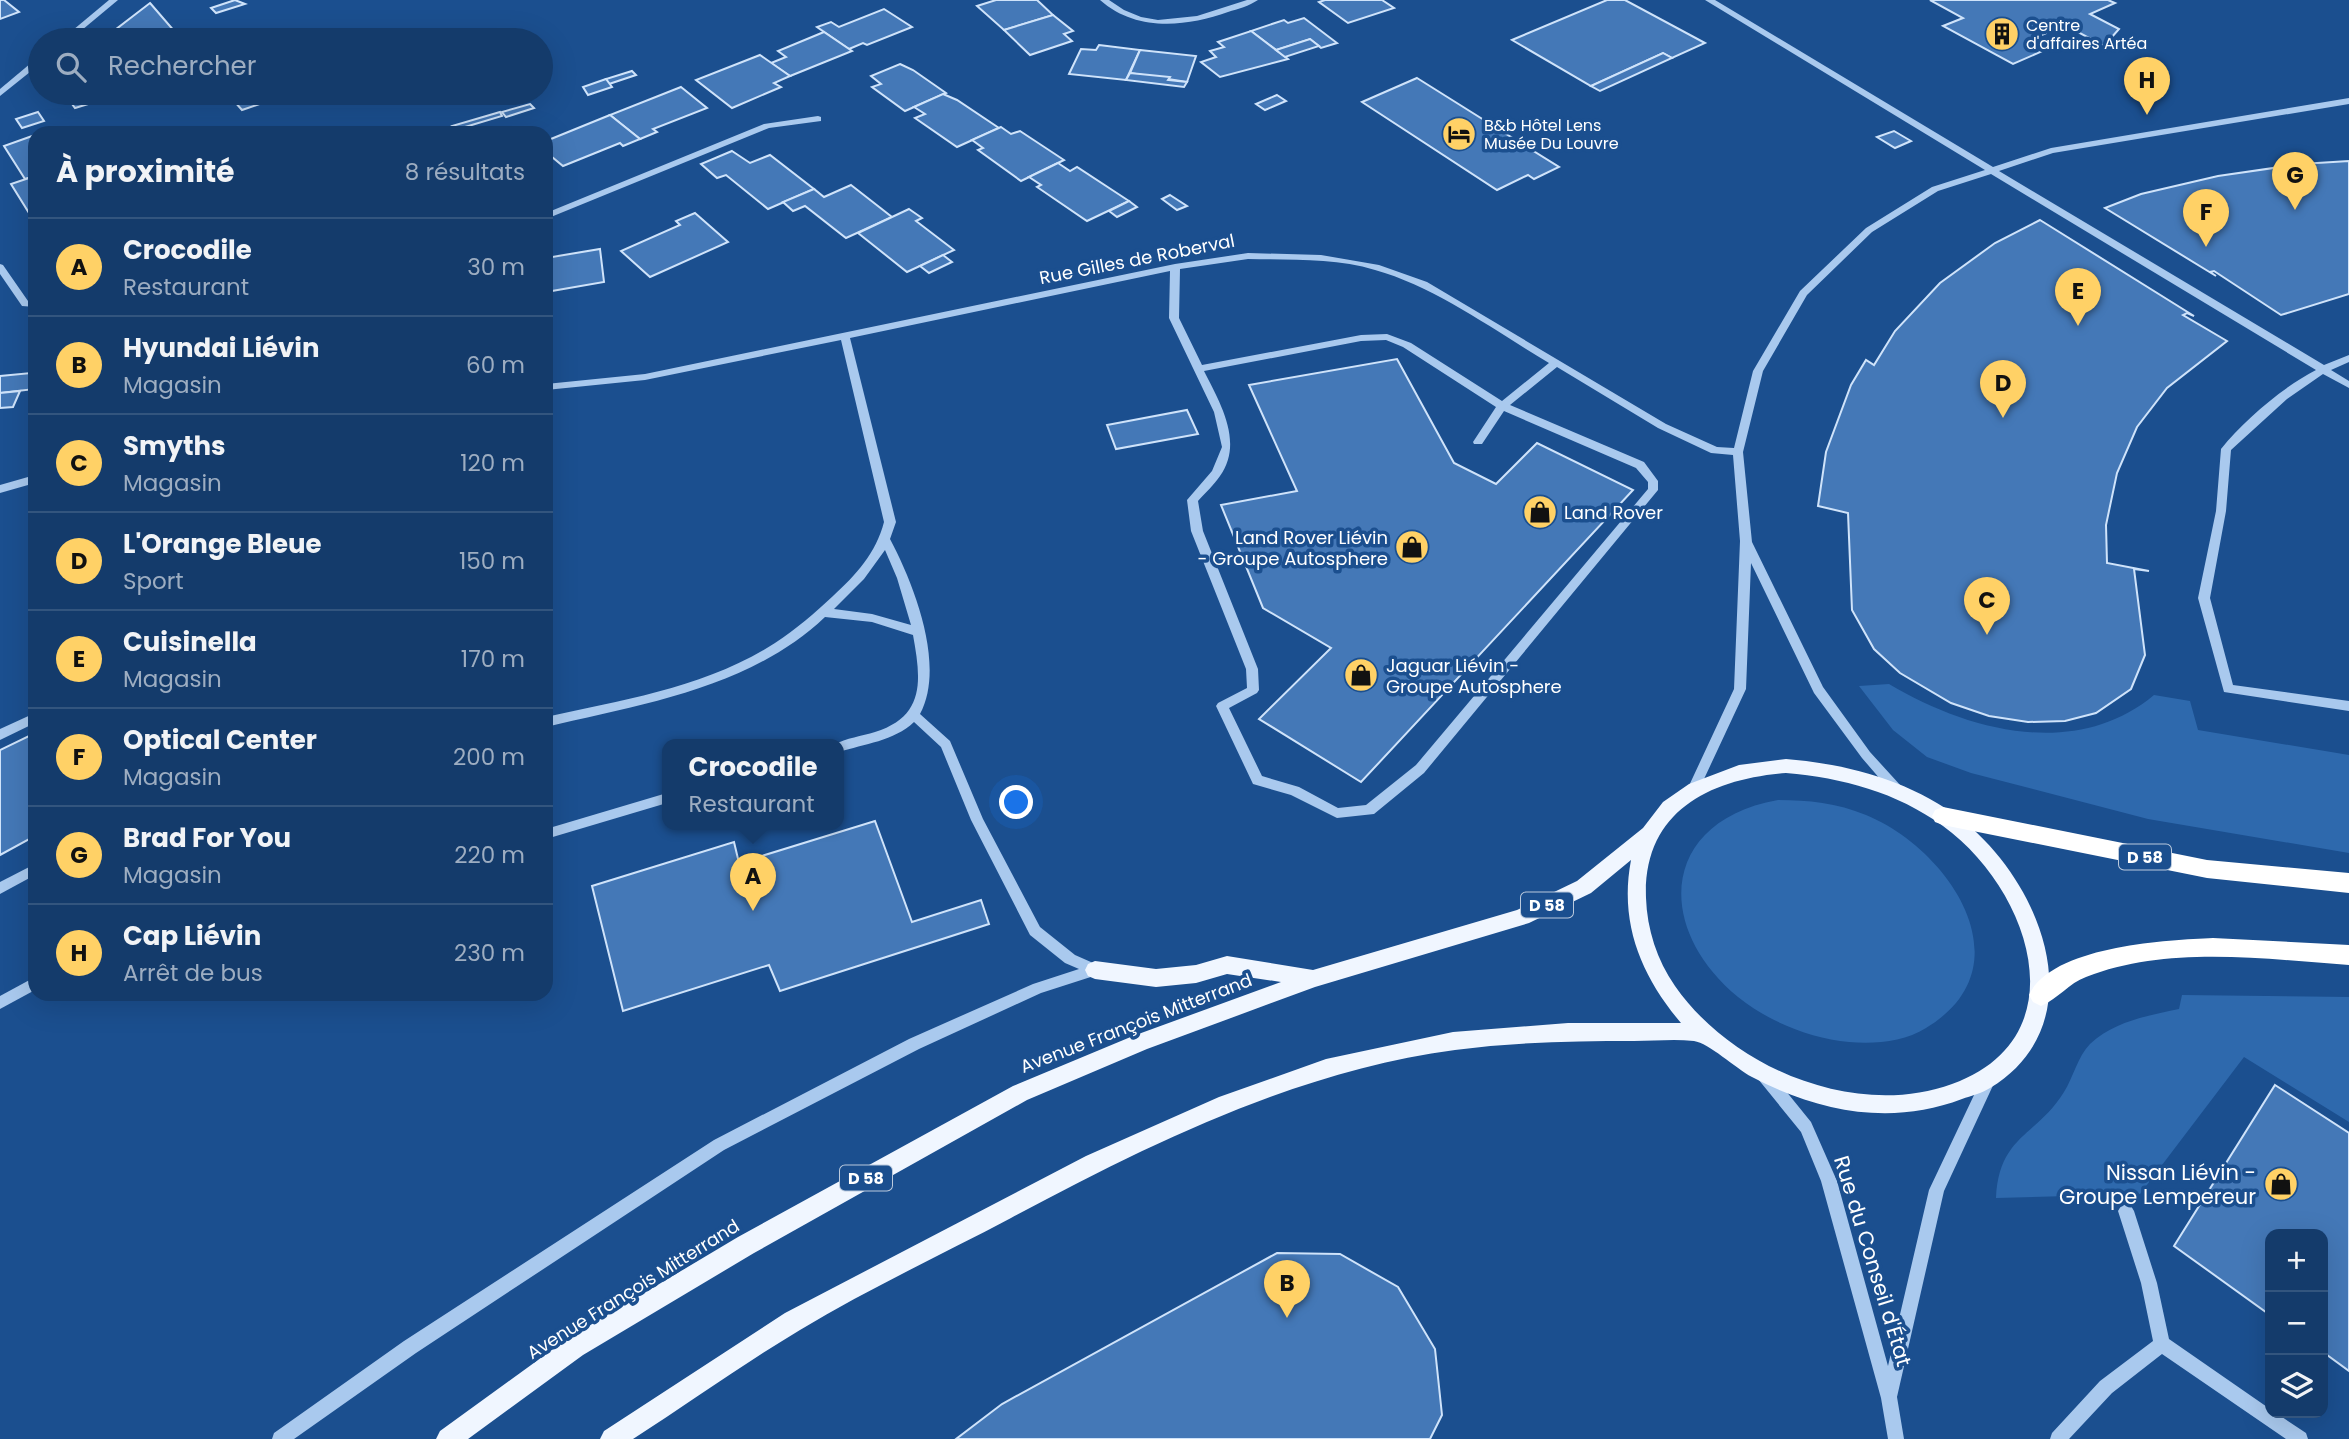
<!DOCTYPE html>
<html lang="fr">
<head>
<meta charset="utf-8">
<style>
	body { margin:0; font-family:Poppins,sans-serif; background:#214673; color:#f1f3f6 }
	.controls { position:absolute; right:21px; bottom:21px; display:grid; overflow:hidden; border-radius:14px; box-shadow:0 7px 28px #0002 }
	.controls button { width:63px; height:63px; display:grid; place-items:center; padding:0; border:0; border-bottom:2px solid #33557e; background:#143b6b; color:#f1f3f6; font:35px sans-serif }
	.you { position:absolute; left:1017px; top:803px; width:24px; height:24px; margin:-18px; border:5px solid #fff; border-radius:50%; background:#1a73e8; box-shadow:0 0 0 10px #1a73e833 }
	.badge { display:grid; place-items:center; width:46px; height:46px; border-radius:50%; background:#ffd166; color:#111; font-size:23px; font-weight:700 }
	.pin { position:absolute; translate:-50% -58px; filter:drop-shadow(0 2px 4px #0008) }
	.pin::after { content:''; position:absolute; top:37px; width:24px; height:21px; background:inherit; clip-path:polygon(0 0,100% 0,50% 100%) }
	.popup { position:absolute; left:662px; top:739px; width:182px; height:91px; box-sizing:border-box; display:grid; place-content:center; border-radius:14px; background:#143b6b; filter:drop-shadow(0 2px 5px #0005); font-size:23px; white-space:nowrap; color:#9dadc1 }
	.popup b { font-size:26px; color:#f1f3f6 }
	.popup::after { content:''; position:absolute; left:50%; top:100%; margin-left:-14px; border:14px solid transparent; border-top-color:#143b6b }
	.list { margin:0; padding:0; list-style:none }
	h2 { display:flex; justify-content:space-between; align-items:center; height:91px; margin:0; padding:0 28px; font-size:30px }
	h2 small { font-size:23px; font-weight:400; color:#9dadc1 }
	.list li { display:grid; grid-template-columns:46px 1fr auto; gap:21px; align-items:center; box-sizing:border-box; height:98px; padding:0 28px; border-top:2px solid #33557e }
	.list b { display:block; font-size:26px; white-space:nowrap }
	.list p { margin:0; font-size:23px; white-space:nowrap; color:#9dadc1 }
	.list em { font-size:23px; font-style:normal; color:#9dadc1 }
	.icon { flex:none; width:38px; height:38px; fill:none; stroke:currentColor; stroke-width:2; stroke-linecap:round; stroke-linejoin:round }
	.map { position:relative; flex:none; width:2349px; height:1439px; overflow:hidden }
	.search { position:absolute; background:#143b6b; box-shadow:0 7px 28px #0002; left:28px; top:28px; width:525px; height:77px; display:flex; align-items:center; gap:18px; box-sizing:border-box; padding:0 24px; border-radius:38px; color:#9dadc1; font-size:26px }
	.panel { position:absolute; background:#143b6b; box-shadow:0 7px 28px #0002; left:28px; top:126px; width:525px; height:875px; border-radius:21px }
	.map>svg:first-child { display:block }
	.green { fill:#2e69ad }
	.building { fill:#4478b7; stroke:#cfe3fa; stroke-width:2 }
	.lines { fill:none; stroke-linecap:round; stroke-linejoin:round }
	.minor { fill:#a9c9ee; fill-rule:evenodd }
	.major { fill:#f0f6ff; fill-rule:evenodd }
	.highway { fill:#fff; fill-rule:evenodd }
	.labels { text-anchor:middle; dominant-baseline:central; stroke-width:7; stroke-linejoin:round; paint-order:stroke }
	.far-poi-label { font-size:16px; fill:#fff; stroke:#1b4f8f; text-anchor:start }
	.shield { fill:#1b4f8f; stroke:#bbcadd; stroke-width:2 }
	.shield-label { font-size:16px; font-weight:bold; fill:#fff }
	.street-label { font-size:18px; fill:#fff; stroke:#1b4f8f }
	.poi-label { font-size:18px; fill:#fff; stroke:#1b4f8f; text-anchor:start }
	.near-poi-label { font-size:21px; fill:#fff; stroke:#1b4f8f; text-anchor:end }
	.near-street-label { font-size:21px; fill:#fff; stroke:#1b4f8f }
</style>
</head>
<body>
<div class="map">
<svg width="2349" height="1439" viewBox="0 0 2349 1439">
	<rect width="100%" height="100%" fill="#1b4f8f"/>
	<g class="green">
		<path d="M 1889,684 C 1968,731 2076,760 2154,695 L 2190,701 L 2198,730 L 2349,755 L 2349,853 L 2148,819 L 1971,773 L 1927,757 L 1893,730 L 1859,686 Z"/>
		<path d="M 1778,800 C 1808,800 1837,803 1866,815 C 1949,849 2029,966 1926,1028 C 1904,1042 1875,1044 1849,1042 C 1810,1038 1769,1022 1738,997 C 1654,928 1660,821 1778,800 Z"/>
		<path d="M 2182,995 L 2349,997 L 2349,1122 L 2244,1057 L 2140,1194 L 1996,1198 C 1999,1135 2037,1136 2064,1092 C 2073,1078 2078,1056 2090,1044 C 2115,1021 2147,1016 2179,1009 Z"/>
	</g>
	<g class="building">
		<polygon points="0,0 4,0 19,12 0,19"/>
		<polygon points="235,0 245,4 216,13 211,8"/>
		<polygon points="996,0 1037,0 1053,15 1004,30 977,6"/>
		<polygon points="1325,0 1382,0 1394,8 1348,23 1319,2"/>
		<polygon points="1607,0 1625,0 1705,43 1672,58 1663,53 1591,86 1512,40"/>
		<polygon points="1930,0 2108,0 2115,3 2090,14 2119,29 2104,46 2065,25 2030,40 2047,49 2013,64 1943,26 1963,18"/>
		<polygon points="150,3 182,40 124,40 115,30"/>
		<polygon points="884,9 912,27 867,45 863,43 849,49 817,27 831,22 839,27"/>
		<polygon points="1053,15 1073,31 1064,34 1072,41 1030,55 1004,30"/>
		<polygon points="1304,18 1337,43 1321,48 1310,39 1276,50 1251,31 1284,20 1288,23"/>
		<polygon points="1251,31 1288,59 1220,77 1201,62 1216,57 1210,51 1224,47 1218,42"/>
		<polygon points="824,32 852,51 790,76 771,63 786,57 778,51"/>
		<polygon points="1310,39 1319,46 1285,57 1276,50"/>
		<polygon points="1099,45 1140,50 1126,80 1069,74 1081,49 1096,50"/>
		<polygon points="1140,50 1196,56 1187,82 1130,73"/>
		<polygon points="1663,53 1672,58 1600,91 1591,86"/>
		<polygon points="760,55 790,76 774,83 781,87 732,108 696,80"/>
		<polygon points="900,64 913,70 946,93 905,111 872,87 881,84 871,76"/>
		<polygon points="632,71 636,75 609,84 606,79"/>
		<polygon points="1130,73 1170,77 1168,80 1187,82 1184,87 1126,80"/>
		<polygon points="1417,78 1559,167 1534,179 1528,175 1497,190 1362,102"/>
		<polygon points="606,79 612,87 588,95 583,87"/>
		<polygon points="681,87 707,108 653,129 657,132 640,139 610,115"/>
		<polygon points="64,93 89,93 95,102 75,108"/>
		<polygon points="227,93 292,93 242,110"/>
		<polygon points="943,94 957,100 999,128 957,147 915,118 925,114 914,107"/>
		<polygon points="1277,95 1286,101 1265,110 1256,104"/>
		<polygon points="530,104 534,108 506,117 502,112"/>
		<polygon points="38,112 44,121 22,128 16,119"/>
		<polygon points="500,112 502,116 455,130 452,126"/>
		<polygon points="610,115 640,139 623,146 620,143 563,166 546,152 546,141"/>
		<polygon points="1001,127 1011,134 1020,131 1064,160 1021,181 978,150 983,148 972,140"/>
		<polygon points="1894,131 1911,141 1895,148 1877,137"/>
		<polygon points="35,135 35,176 25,179 4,146"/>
		<polygon points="732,151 750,163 770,155 814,189 768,209 726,175 717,178 701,164"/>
		<polygon points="2349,161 2349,294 2281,315 2214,271 2210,272 2216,276 2105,208 2141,194 2218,176 2301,164"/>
		<polygon points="1058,163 1070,171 1077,167 1129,201 1087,221 1037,187 1041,185 1029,177"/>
		<polygon points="35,176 35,211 29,213 11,184"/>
		<polygon points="851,185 892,217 846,238 805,206 793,211 783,202 814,189 824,197"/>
		<polygon points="1170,195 1187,206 1177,210 1162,199"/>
		<polygon points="1129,201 1137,207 1117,217 1109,211"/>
		<polygon points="909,209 922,218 916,221 954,250 907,272 858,233"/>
		<polygon points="695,213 728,242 650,277 621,251 680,225 676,221"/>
		<polygon points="2040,220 2194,316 2187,313 2183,315 2227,341 2167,388 2137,427 2117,473 2106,525 2107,563 2149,571 2134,569 2145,655 2131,689 2096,713 2065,721 2028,722 1989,716 1951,703 1900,673 1874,649 1852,610 1848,513 1818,506 1826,452 1851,385 1866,360 1874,365 1895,331 1940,283 1995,243"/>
		<polygon points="600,249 604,282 546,292 546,258"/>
		<polygon points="943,255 952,262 929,273 920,266"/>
		<polygon points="1397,359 1454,463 1496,484 1537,443 1633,490 1361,782 1259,719 1331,648 1263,608 1221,505 1297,491 1249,385"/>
		<polygon points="31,373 35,389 0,393 0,376"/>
		<polygon points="20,391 13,407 0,408 0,393"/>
		<polygon points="1187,410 1198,434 1116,449 1107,425"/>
		<polygon points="33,734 35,836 0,855 0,750"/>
		<polygon points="875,821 912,922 981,900 989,924 780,991 769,965 623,1011 592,886 734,842 739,863"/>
		<polygon points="2275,1085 2349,1133 2349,1371 2323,1352 2323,1234 2270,1234 2270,1315 2174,1246"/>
		<polygon points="1277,1253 1340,1254 1398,1287 1435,1349 1442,1415 1430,1439 956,1439 1002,1404"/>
	</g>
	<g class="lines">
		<g class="minor">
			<polygon points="109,0 118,0 70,40 61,40"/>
			<path d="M 1100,0 L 1109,0 L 1124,10 L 1141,17 L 1158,20 L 1197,16 L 1247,0 L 1258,0 C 1249,6 1238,9 1228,12 C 1186,27 1136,32 1100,0 Z"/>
			<path d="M 1705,0 L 1715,0 L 1993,167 L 2051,148 L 2349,98 L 2349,104 L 2053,153 L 1999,171 L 2324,365 L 2349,355 L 2349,362 L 2331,370 L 2349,381 L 2349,388 L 2323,374 L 2287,399 L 2231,450 L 2226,511 L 2210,598 L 2233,685 L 2349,701 L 2349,711 L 2224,692 L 2198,598 L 2216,511 L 2221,449 C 2244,420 2283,387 2316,370 L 1991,174 L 1938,191 L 1872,232 L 1807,295 L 1763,371 L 1743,452 L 1752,542 L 1823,687 L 1870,752 L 1901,786 L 1903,790 L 1901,794 L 1893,794 L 1862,758 L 1814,693 L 1751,563 L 1746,689 L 1697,794 L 1689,794 L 1687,790 L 1734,689 L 1740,541 L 1733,455 L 1711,453 L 1658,428 L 1557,367 L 1510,405 L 1644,462 L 1658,481 L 1658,490 L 1424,773 L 1374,814 L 1337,818 L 1291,795 L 1253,784 L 1216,706 L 1218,703 L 1247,688 L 1246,669 L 1191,531 L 1187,500 L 1212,471 L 1222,447 L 1214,412 L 1169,318 L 1170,271 L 850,338 L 896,522 L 890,539 C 914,584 946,666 920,714 L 950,741 L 983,819 L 1040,927 L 1075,955 L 1100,966 L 1102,970 L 1100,974 L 1041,993 L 919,1049 L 724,1150 L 416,1353 L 294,1439 L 272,1439 L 274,1433 L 404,1341 L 714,1140 L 909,1039 L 1033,984 L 1079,969 L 1065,963 L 1030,935 L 971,820 L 941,747 L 914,722 C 894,741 864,744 839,752 L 839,745 L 834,745 C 846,738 862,736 875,732 C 926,716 921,679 913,635 L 872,622 L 825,617 C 750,688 643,704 546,727 L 546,717 C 623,700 707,687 775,643 C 796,629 815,613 833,596 C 856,575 876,553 884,522 L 841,340 L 645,380 L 546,390 L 546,384 L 645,374 L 1175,264 L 1248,253 L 1321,255 L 1379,265 L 1427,282 L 1666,424 L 1717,447 L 1734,448 L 1753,371 L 1800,291 L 1866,228 L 1932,187 L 1985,170 ZM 1248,259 C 1290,260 1335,258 1375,270 C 1436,287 1495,331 1549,363 L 1502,401 L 1411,343 L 1387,334 L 1361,335 L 1202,365 L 1179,318 L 1180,269 ZM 1386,340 L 1403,347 L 1496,407 L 1473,442 L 1474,444 L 1482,444 L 1504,411 L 1636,468 L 1648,482 L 1648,489 L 1416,765 L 1366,805 L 1338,808 L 1299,787 L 1262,776 L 1229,708 L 1257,693 L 1259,690 L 1258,669 L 1203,531 L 1198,501 C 1205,493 1214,485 1220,476 C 1244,442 1220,403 1204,371 L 1361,341 ZM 885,550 L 897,578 L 911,625 L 872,614 L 834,609 L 864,579 Z"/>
			<polygon points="37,58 40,58 40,64 0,96 0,89"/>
			<polygon points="818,116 821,117 821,121 769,128 546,219 546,213 764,124"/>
			<polygon points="0,264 3,265 28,301 35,301 35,307 22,306 0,274"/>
			<polygon points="35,475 35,483 0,493 0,485"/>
			<polygon points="35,713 35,723 0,740 0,729"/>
			<polygon points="667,793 667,803 546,839 546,829"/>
			<polygon points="35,864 35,875 0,894 0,882"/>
			<polygon points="35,977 35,990 0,1009 0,996"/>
			<polygon points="1763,1067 1768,1069 1811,1122 1837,1181 1888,1366 1929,1190 1984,1074 1989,1072 1994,1074 1996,1079 1944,1191 1897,1397 1904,1439 1888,1439 1881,1398 1821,1181 1801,1132 1758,1079 1756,1074 1758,1069"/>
			<polygon points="2126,1204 2131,1206 2134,1211 2157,1283 2169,1339 2270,1409 2270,1413 2276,1413 2306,1433 2308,1439 2286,1439 2162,1354 2112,1393 2069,1439 2050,1439 2052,1433 2100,1381 2153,1341 2141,1283 2118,1211 2121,1206"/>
		</g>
		<path class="major" d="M 1786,759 C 1846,764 1904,779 1954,814 C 2039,874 2100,1021 1990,1088 C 1982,1093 1971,1096 1962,1099 C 1891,1126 1819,1112 1752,1077 C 1735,1068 1709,1043 1694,1041 C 1674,1039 1654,1041 1634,1041 C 1575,1041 1514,1042 1455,1050 C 1297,1071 1150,1144 1011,1218 C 941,1255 868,1289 800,1330 C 743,1364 689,1403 633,1439 L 600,1439 L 604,1431 L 785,1313 L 1086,1156 L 1219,1097 L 1326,1059 L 1453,1032 L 1568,1023 L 1681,1023 C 1641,976 1619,923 1631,860 L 1591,893 L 1529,923 L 1315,987 L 1147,1049 L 1027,1100 L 754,1253 L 583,1355 L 468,1439 L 436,1439 L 440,1431 L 567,1339 L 738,1237 L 1013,1086 L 1133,1036 L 1281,982 L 1227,974 L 1196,983 L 1156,987 L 1095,979 L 1088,976 L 1085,970 L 1088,964 L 1095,961 L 1156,969 L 1196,965 L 1227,956 L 1313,970 L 1517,910 L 1577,881 L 1643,828 L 1663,802 L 1689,784 L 1739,765 ZM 1786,773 C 1843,778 1896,792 1943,826 C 2029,888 2082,1037 1952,1084 C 1856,1119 1733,1069 1675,986 C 1657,960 1647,929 1646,898 C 1643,811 1710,779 1786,773 Z"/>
		<g class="highway">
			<polygon points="1943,807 2207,860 2349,873 2349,893 2207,878 1943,825 1935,822 1932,816 1935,810"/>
			<path d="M 2213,938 L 2349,945 L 2349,965 C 2265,959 2167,945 2086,977 C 2069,983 2058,999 2041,1006 L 2033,1002 L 2029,995 C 2052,946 2166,940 2213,938 Z"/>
		</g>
	</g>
	<defs>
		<g id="building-disc" transform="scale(1.75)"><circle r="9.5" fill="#ffd166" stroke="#1b4f8f"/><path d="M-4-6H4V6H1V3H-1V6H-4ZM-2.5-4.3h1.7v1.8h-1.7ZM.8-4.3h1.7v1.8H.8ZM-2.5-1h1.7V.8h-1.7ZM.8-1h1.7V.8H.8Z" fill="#111"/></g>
		<g id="hotel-disc" transform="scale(1.75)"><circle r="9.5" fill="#ffd166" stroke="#1b4f8f"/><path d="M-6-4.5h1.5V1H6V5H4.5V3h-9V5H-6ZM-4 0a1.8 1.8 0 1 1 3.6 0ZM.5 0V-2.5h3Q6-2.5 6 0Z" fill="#111"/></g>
		<g id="shop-disc" transform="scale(1.75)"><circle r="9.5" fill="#ffd166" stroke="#1b4f8f"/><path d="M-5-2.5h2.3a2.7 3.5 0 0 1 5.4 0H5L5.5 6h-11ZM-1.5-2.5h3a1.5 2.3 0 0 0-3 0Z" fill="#111"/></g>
	</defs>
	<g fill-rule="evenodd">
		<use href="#building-disc" x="2002" y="34"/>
		<use href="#hotel-disc" x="1459" y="134"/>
		<use href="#shop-disc" x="1540" y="512"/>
		<use href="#shop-disc" x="1412" y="547"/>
		<use href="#shop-disc" x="1361" y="675"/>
		<use href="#shop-disc" x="2281" y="1184"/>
	</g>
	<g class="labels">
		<g class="far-poi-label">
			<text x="2026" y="25">Centre<tspan x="2026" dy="18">d'affaires Artéa</tspan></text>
			<text x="1484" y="125">B&amp;b Hôtel Lens<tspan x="1484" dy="18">Musée Du Louvre</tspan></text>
		</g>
		<g class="shield">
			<rect x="2119" y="844.5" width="52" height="25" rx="5"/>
			<rect x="1521" y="892.5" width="52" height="25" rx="5"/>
			<rect x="840" y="1165.5" width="52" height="25" rx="5"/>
		</g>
		<g class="shield-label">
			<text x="2145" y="857">D 58</text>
			<text x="1547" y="905">D 58</text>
			<text x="866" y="1178">D 58</text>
		</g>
		<g class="street-label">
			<text transform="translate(1137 259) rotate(-11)">Rue Gilles de Roberval</text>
			<text transform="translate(1136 1023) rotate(-21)">Avenue François Mitterrand</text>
			<text transform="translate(633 1289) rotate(-32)">Avenue François Mitterrand</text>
		</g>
		<g class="poi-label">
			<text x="1564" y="512">Land Rover</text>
			<text x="1388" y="537" text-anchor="end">Land Rover Liévin<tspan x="1388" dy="21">- Groupe Autosphere</tspan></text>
			<text x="1386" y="665">Jaguar Liévin -<tspan x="1386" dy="21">Groupe Autosphere</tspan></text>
		</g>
		<g class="near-poi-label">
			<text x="2256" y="1172">Nissan Liévin -<tspan x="2256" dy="24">Groupe Lempereur</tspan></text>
		</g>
		<g class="near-street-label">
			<text transform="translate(1873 1261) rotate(73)">Rue du Conseil d'État</text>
		</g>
	</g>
</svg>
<div class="controls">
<button>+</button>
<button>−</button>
<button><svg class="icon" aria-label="layers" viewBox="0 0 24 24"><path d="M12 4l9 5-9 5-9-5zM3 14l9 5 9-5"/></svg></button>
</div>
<div class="you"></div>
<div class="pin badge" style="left:753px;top:911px">A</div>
<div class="popup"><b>Crocodile</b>Restaurant</div>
<div class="pin badge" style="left:1287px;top:1318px">B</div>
<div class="pin badge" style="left:1987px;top:635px">C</div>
<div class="pin badge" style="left:2003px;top:418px">D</div>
<div class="pin badge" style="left:2078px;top:326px">E</div>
<div class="pin badge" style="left:2206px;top:247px">F</div>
<div class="pin badge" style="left:2295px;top:210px">G</div>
<div class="pin badge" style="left:2147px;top:115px">H</div>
<div class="search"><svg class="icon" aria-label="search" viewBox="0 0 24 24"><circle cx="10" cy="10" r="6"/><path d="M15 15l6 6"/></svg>Rechercher</div>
<section class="panel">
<h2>À proximité<small>8 résultats</small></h2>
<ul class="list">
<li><span class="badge">A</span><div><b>Crocodile</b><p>Restaurant</p></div><em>30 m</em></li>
<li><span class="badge">B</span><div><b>Hyundai Liévin</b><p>Magasin</p></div><em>60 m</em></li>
<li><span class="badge">C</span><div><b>Smyths</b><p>Magasin</p></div><em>120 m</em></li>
<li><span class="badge">D</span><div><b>L'Orange Bleue</b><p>Sport</p></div><em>150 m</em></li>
<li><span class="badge">E</span><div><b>Cuisinella</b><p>Magasin</p></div><em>170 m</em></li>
<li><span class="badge">F</span><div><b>Optical Center</b><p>Magasin</p></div><em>200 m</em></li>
<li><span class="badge">G</span><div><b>Brad For You</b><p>Magasin</p></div><em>220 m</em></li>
<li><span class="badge">H</span><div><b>Cap Liévin</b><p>Arrêt de bus</p></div><em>230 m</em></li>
</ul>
</section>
</div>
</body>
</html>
